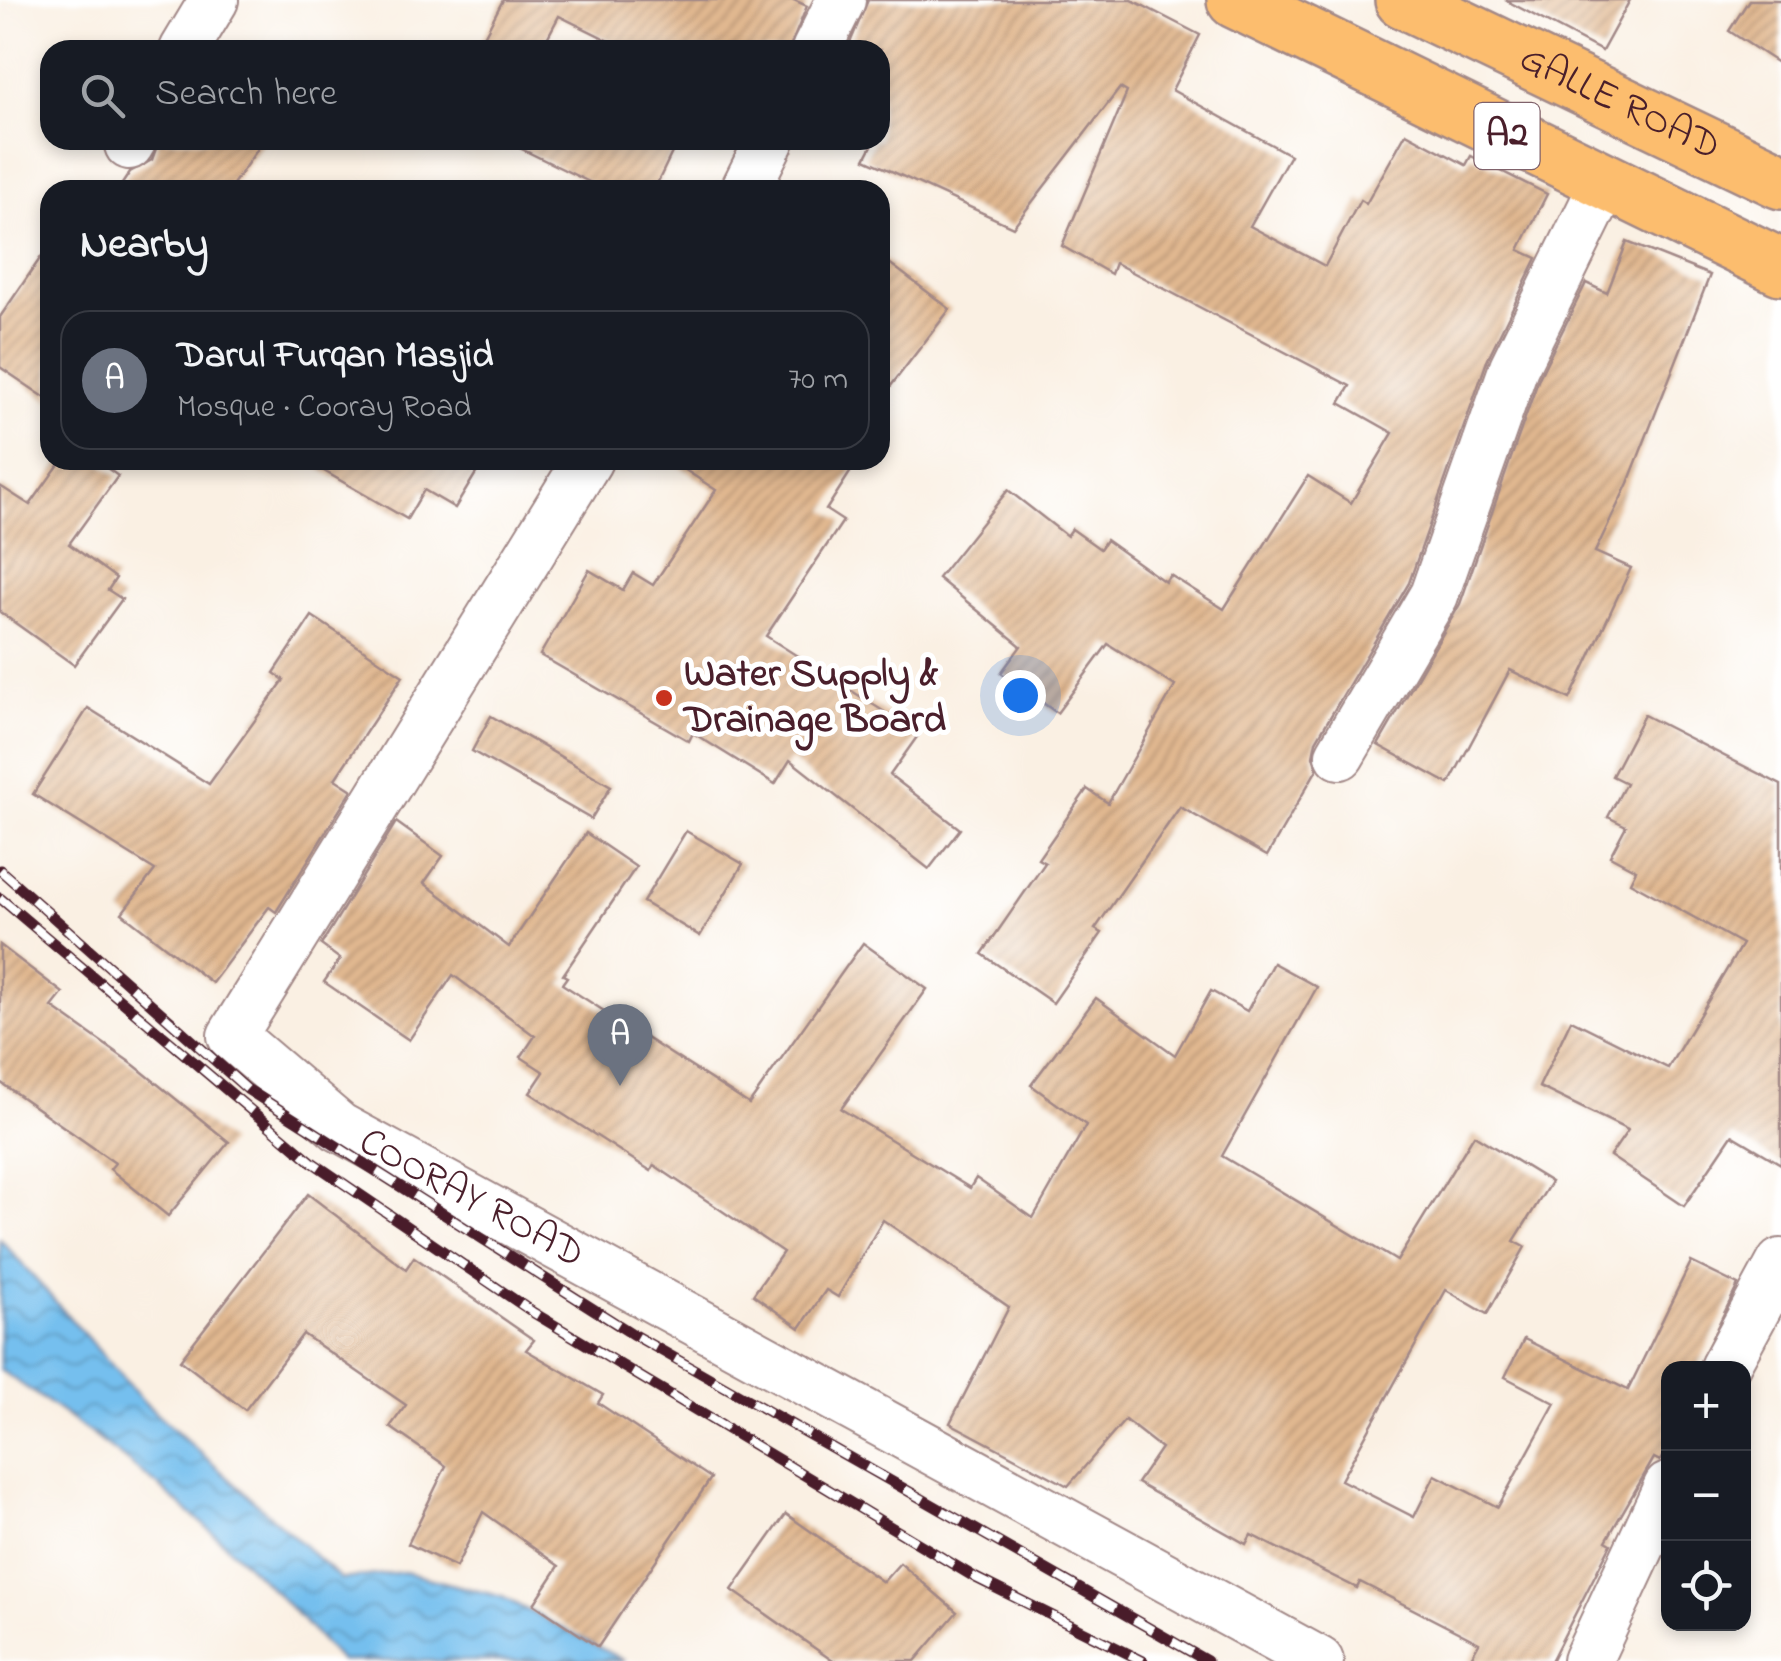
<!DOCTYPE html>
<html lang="en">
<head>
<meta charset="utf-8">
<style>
	body { margin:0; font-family:"Indie Flower",sans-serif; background:#20242c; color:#f1f3f6 }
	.controls { position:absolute; right:30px; bottom:30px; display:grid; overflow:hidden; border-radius:20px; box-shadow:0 5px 15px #0003 }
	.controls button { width:90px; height:90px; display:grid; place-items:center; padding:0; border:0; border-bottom:2px solid #363941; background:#171b24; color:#f1f3f6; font:50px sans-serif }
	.you { position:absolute; left:1020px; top:695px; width:35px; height:35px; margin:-25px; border:8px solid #fff; border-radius:50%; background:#1a73e8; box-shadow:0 0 0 15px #1a73e833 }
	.badge { display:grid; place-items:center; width:65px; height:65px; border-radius:50%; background:#0f766e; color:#fff; font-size:32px; font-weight:700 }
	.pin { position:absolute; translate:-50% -82px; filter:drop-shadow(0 2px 5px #0008) }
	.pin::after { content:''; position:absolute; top:52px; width:35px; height:30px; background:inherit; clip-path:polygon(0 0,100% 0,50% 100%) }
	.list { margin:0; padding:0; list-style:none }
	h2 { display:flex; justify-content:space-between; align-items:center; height:130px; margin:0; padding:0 40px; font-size:42px }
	h2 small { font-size:32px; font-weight:400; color:#9ea1a6 }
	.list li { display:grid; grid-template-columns:65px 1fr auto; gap:30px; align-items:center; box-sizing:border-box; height:140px; margin:0 20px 20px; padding:0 20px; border:2px solid #363941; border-radius:30px }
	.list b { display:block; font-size:38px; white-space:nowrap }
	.list p { margin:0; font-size:32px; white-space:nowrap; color:#9ea1a6 }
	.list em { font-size:32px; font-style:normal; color:#9ea1a6 }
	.icon { flex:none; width:55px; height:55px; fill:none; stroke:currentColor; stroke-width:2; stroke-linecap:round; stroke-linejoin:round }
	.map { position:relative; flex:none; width:1781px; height:1661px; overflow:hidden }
	.search { position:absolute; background:#171b24; box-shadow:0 5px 15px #0003; left:40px; top:40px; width:850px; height:110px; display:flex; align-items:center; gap:25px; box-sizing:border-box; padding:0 35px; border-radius:30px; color:#9ea1a6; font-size:38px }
	.panel { position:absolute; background:#171b24; box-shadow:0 5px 15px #0003; left:40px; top:180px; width:850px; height:290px; border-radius:30px }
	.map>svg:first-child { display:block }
	.water { fill:url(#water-waves); stroke:#606f8c; stroke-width:2.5 }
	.building { fill:url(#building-hatch) }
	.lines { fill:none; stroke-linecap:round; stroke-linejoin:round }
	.minor-casing { stroke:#a28887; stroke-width:52 }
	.trunk-casing { stroke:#a28887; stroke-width:60 }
	.minor { stroke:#fff; stroke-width:48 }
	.trunk { stroke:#fcbd6e; stroke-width:55 }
	.rail-casing { stroke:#4a1f2b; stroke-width:11 }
	.rail { stroke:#fff; stroke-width:8; stroke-dasharray:22; stroke-linecap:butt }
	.poi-dot { fill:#c8321e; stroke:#fff; stroke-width:4 }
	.labels { text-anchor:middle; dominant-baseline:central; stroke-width:10; stroke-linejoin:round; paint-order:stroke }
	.shield { fill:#fff; stroke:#80626b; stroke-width:2.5 }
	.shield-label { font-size:38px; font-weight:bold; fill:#4a1f2b }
	.street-label { font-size:40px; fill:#4a1f2b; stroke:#fff }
	.poi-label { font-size:40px; font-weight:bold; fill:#4a1f2b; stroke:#fff; text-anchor:start }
</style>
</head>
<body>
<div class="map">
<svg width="1781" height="1661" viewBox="0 0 1781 1661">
	<defs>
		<pattern id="water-waves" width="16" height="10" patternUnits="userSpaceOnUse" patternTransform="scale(2.5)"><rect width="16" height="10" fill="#75bfee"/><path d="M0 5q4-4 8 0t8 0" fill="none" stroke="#629bc1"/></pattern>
		<pattern id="building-hatch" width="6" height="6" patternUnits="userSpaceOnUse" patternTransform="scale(2.5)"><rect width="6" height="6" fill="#e1b890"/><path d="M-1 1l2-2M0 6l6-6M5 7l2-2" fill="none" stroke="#b89576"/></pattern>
	</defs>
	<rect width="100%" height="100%" fill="#fff"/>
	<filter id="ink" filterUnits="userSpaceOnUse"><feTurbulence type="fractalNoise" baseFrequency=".01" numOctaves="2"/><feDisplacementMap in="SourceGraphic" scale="20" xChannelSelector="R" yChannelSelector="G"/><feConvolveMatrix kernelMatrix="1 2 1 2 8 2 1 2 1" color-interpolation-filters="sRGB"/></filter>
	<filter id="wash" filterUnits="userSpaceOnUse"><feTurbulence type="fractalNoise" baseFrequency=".0048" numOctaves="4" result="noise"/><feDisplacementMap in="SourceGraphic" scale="40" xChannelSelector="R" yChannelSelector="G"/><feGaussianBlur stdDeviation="2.25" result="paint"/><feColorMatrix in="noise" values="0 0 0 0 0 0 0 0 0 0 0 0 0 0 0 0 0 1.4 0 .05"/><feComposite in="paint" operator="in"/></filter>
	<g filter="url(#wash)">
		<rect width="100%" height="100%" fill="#faf0e3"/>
		<path class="water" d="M 0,1239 L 145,1403 L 341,1579 L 404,1572 L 502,1597 L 625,1661 L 340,1661 C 241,1549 125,1452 0,1370 Z"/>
		<g id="blocks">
			<g class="building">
				<polygon points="503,0 794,0 807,6 789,50 628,50 559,16 541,50 477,50"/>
				<polygon points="868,0 1132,0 1200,35 1172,90 1290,155 1250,226 1325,266 1360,200 1366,204 1406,133 1466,165 1471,156 1547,194 1519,250 1537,258 1488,358 1409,583 1316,741 1313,756 1317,769 1267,856 1180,807 1095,929 1102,933 1053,1003 982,954 1045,863 1038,859 1087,789 1108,803 1175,686 1108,644 1057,713 1001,673 1021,646 938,578 1008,490 1067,536 1072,529 1100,549 1106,540 1165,582 1170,575 1224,609 1308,476 1351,503 1393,433 1340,403 1350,386 1115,263 1111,274 1062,246 1127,92 1120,88 1013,227 865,159 875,140 880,140 880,50 847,50"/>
				<polygon points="1505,0 1630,0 1602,51"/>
				<polygon points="1749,0 1781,0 1781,65 1729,31"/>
				<polygon points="159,140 264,140 229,190 118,190 130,172 152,160"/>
				<polygon points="503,140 678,140 654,190 606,190"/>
				<polygon points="1627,242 1710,275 1628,483 1595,552 1631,568 1570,699 1510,670 1449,784 1378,745 1460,604 1539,378 1586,283 1607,293"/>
				<polygon points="50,244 50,401 0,367 0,317"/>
				<polygon points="880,256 950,309 880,400"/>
				<polygon points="62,460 96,460 118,476 69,544 116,578 108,590 122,599 74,665 0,612 0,486 30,505"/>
				<polygon points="305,460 484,460 455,508 424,490 407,519"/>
				<polygon points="670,460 858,460 826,510 843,521 766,636 919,734 890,775 960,829 929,869 790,760 775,784 693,733 689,741 540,655 589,570 623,590 633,573 653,585 716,490"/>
				<polygon points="312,616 403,676 335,779 352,790 276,912 269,907 212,983 122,913 155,870 33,794 88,708 209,784 284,680 274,673"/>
				<polygon points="1644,715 1781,785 1781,1164 1732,1135 1684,1206 1610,1156 1628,1130 1539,1087 1571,1020 1668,1068 1742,944 1630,882 1636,870 1610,856 1626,826 1608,817 1626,783 1612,776"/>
				<polygon points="491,716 611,786 591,819 472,751"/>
				<polygon points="396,822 443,856 424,883 509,947 586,833 636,867 563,975 567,977 562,984 749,1104 863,943 927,989 841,1109 970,1188 976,1178 1033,1218 1086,1125 1031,1085 1096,998 1175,1055 1211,991 1247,1011 1273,963 1317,987 1222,1156 1397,1261 1474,1135 1551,1182 1514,1241 1525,1247 1487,1314 1446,1290 1341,1480 1414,1517 1435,1475 1498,1507 1555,1403 1505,1377 1524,1339 1628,1390 1691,1262 1738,1285 1697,1368 1668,1368 1668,1445 1660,1461 1654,1458 1606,1541 1611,1544 1551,1661 1469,1661 1479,1643 1360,1582 1357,1588 1251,1535 1246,1544 1137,1483 1161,1448 1125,1420 1068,1486 950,1423 1009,1307 883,1220 838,1297 826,1290 800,1328 753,1295 783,1252 654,1165 651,1171 530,1093 544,1072 521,1057 535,1036 453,975 409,1040 324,982 340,959 321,945"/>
				<polygon points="686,831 743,864 700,936 643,902"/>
				<polygon points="0,945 63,993 52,1007 134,1065 229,1142 168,1216 110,1169 115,1163 0,1082"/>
				<polygon points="308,1194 406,1269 414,1257 534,1340 526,1350 603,1395 598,1403 711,1478 598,1647 534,1604 559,1566 483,1512 456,1567 408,1544 446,1466 390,1427 406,1405 303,1334 245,1410 180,1360"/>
				<polygon points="786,1514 883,1582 900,1563 957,1612 915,1661 833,1661 732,1590"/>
			</g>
		</g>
	</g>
	<g filter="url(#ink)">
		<use href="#blocks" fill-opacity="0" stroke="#a28887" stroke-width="2.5"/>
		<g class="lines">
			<g class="minor-casing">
				<g id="minor">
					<polyline points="184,50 214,0"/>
					<polyline points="816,50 841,0"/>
					<polyline points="129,145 132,140"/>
					<polyline points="745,190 770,140"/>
					<path id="s1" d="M 588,460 L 232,1036 L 339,1127 L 1319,1661"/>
					<polyline points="1340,755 1434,595 1514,367 1604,184"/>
					<polyline points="1724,1368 1781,1263"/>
					<polyline points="1587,1661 1668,1487"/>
				</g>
			</g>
			<g class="trunk-casing">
				<g id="trunk">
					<polyline points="1235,0 1781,267"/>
					<path id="s2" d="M 1403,0 L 1781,181"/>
				</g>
			</g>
			<use href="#minor" class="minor"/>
			<use href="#trunk" class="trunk"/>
			<g class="rail-casing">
				<g id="rail">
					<polyline points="0,870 247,1089 634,1335 1207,1661"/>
					<polyline points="0,898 312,1162 534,1313 976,1578 1143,1661"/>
				</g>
			</g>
			<use href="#rail" class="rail"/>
		</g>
	</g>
	<circle class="poi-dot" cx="664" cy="698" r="10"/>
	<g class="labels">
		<rect class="shield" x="1474.5" y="103" width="65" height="66" rx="8"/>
		<g class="shield-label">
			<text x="1507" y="136">A2</text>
		</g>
		<g class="street-label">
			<text stroke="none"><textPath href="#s2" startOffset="240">GALLE ROAD</textPath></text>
			<text stroke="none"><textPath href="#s1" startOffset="968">COORAY ROAD</textPath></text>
		</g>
		<g class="poi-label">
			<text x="684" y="675">Water Supply &amp;<tspan x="684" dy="46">Drainage Board</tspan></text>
		</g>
	</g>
</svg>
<div class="controls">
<button>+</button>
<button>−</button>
<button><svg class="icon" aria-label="locate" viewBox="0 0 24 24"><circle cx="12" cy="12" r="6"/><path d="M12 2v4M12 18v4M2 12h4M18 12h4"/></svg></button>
</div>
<div class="you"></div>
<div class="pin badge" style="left:620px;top:1086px;background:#6b7280">A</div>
<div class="search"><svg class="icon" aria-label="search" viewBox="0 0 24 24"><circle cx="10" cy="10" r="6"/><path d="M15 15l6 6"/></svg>Search here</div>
<section class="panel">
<h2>Nearby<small></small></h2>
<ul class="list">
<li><span class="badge" style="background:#6b7280">A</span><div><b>Darul Furqan Masjid</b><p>Mosque · Cooray Road</p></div><em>70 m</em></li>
</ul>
</section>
</div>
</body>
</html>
